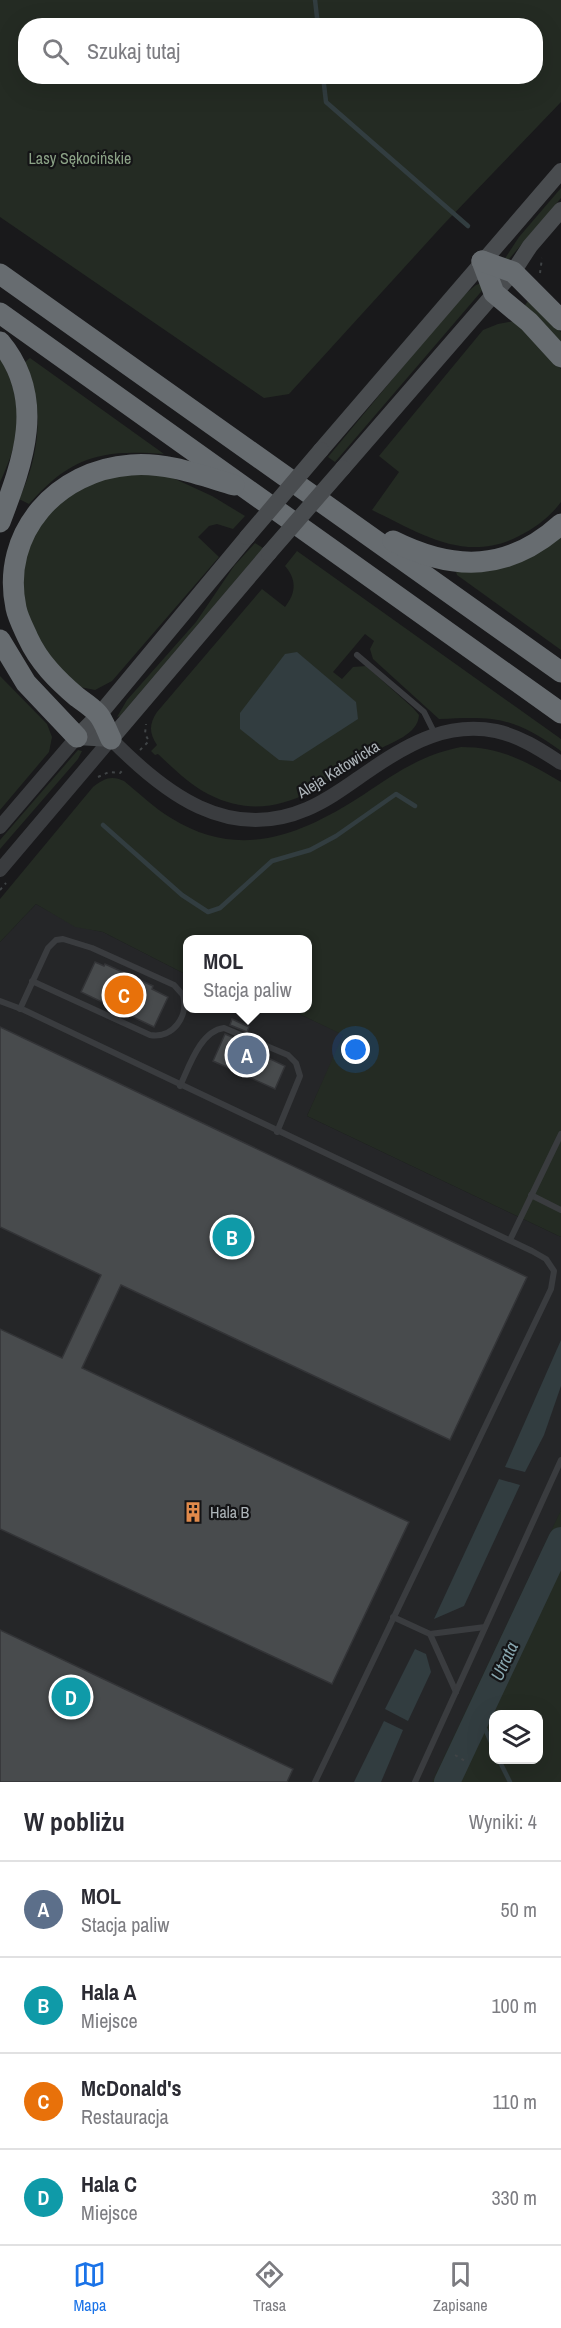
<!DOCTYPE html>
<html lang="pl">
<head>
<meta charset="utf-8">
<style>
	body { margin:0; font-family:"Archivo Narrow",sans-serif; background:#f2f2f3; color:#2b2b33 }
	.controls { position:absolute; right:18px; bottom:18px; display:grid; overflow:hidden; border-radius:12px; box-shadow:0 6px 24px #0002 }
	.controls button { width:54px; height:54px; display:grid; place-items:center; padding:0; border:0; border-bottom:2px solid #e1e1e2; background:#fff; color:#2b2b33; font:30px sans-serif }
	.you { position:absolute; left:356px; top:1050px; width:21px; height:21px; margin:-15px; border:4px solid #fff; border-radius:50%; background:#1a73e8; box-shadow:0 0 0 9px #1a73e833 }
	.badge { display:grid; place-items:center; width:39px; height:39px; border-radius:50%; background:#1a73e8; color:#fff; font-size:20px; font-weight:700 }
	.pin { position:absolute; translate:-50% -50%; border:3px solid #fff; box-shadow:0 2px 6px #0006 }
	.popup { position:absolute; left:183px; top:935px; width:129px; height:78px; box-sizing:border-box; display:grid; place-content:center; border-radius:12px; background:#fff; filter:drop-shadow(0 2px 4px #0005); font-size:20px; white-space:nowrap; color:#7c7c81 }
	.popup b { font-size:22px; color:#2b2b33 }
	.popup::after { content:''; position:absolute; left:50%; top:100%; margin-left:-12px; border:12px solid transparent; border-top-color:#fff }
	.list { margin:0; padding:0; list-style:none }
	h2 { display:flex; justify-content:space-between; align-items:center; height:78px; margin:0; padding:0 24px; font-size:26px }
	h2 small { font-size:20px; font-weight:400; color:#7c7c81 }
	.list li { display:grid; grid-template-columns:39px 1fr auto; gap:18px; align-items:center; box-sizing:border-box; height:96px; padding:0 24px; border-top:2px solid #e1e1e2 }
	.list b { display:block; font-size:22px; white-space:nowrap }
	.list p { margin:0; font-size:20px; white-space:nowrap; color:#7c7c81 }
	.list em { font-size:20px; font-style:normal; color:#7c7c81 }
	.icon { flex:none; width:33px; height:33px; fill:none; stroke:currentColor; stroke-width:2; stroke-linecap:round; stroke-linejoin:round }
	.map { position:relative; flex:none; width:561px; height:1782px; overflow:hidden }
	.search { position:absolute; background:#fff; box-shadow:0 6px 24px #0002; left:18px; right:18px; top:18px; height:66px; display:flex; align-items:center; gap:15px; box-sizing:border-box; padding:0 21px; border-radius:24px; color:#7c7c81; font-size:22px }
	.sheet { height:462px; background:#fff }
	nav { display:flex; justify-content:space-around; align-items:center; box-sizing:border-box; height:84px; border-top:2px solid #e1e1e2; background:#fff; font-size:16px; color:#7c7c81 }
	nav a { display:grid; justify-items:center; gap:3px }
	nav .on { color:#1a73e8 }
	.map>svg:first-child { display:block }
	.built { fill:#252628 }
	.green { fill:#242b23; fill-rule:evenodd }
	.water { fill:#323d40 }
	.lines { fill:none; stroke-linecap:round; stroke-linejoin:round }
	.stream { stroke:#323d40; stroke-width:4.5 }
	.river { stroke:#323d40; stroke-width:26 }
	.building { fill:#484b4d; stroke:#333437; stroke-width:1.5 }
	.path { stroke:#404446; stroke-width:2; stroke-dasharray:3 4.5; stroke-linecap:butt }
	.service { stroke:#3a3c3f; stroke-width:6 }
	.tertiary { stroke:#3a3c3f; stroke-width:14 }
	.secondary { stroke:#494c4f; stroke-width:16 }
	.motorway { stroke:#676c70; stroke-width:21 }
	.secondary-bridge { stroke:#494c4f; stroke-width:16 }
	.labels { text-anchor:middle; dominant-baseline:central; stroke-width:4.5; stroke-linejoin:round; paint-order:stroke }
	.park-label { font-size:16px; fill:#8ba286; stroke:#141416 }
	.street-label { font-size:16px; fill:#adb4b9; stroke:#141416 }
	.poi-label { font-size:16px; fill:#adb4b9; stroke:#141416; text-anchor:start }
	.water-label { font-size:18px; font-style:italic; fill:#88a7b0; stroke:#141416 }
</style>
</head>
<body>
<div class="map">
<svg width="561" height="1782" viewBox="0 0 561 1782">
	<rect width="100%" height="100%" fill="#19191b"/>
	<polygon class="built" points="36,904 75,926 103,932 187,975 187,1008 289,1009 344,1035 307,1116 561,1237 561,1511 433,1782 0,1782 0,942"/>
	<g class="green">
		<path d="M 0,0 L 561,0 L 561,102 L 443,225 L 289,394 L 264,398 L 0,217 ZM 26,26 L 536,26 L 536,76 L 26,76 Z"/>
		<polygon points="561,188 561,198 504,265 502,263 519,237"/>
		<polygon points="485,282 486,286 335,462 328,457 459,299 476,285"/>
		<polygon points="528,301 561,332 561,343 523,308"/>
		<path d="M 514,321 L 561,369 L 561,502 C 550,517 535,528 519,536 C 465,564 420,533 372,510 L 399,472 L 379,456 L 483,330 L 498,324 Z"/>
		<path d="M 0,358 C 26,403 21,437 0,482 Z"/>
		<path d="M 30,358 L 164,454 C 102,449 71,456 29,504 L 19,499 C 40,456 45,406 25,362 Z"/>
		<polygon points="160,472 212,496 245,516 233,529 217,524 209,526 198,537 219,557 112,681 95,690 80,687 40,650 21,596 26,550 55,500 98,477"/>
		<polygon points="561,531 561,650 457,575 456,572"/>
		<polygon points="255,543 263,548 120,716 117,717 127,700 196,622 234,566"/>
		<path d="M 297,551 L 561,739 L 561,751 C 514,717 496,716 439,719 L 373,659 L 370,649 L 374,641 L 365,634 L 333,672 L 342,679 L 353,667 L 366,666 L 413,708 L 419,715 C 418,735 391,742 376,751 C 323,785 274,828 208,794 C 190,785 173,768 158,754 L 155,755 L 151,751 L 157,745 C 149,733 149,724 157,712 L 262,589 L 285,607 C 296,593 297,580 285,566 Z"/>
		<polygon points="0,676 47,724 52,737 49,752 0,810"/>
		<path d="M 461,747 C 502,747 527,762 561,782 L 561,1237 L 307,1116 L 343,1035 L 289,1009 L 307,1008 L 307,940 L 187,940 L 187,975 L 103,932 L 75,927 L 36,904 L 0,942 L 0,899 L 93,787 C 104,778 112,775 124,781 C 139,793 154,808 171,818 C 240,861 301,835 363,795 C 396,773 421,755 461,747 Z"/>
		<polygon points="78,750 82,751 78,759 0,849 0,840"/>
		<path d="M 561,1510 L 561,1566 L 520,1652 L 561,1568 L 561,1782 L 432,1782 ZM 494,1714 L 538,1714 L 538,1760 L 494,1760 Z"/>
	</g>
	<g class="water">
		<polygon points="297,652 356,702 358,719 293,761 279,760 240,729 240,713 285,654"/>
		<polygon points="561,1340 561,1386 544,1435 525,1472 505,1467"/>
		<polygon points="499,1479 520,1485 464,1606 434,1619"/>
		<polygon points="415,1649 426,1654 431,1672 408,1721 385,1709"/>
		<polygon points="384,1721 403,1730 381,1782 354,1782"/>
	</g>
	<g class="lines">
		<g class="stream">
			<polyline points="315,0 318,26"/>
			<polyline points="323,76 326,102 468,226"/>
			<polyline points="103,825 182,895 208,912 220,908 272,861 310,850 336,836 396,794 415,806"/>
			<polyline points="479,1715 494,1749"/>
			<polyline points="499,1760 510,1782"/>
		</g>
		<polyline class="river" points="447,1782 561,1540"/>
	</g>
	<g class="building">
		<polygon points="95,962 104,966 105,964 153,986 152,989 168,997 154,1027 81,992"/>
		<polygon points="232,1019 249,1027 247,1032 230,1025"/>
		<polygon points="0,1027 527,1277 450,1440 121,1285 82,1368 409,1522 332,1684 0,1529 0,1329 62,1358 101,1275 0,1227"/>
		<polygon points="225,1034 242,1041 241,1045 285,1066 275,1089 213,1061"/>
		<polygon points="0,1630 293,1769 287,1782 0,1782"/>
	</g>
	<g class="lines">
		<g class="path">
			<polyline points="540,273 542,258"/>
			<polyline points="140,750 149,741 145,734 146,724"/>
			<polyline points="98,777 109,772 120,773 123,770"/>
			<polyline points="0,890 6,883"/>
			<polyline points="455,1755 465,1761"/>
		</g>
		<g class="service">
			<polyline points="357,655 424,712 435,734"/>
			<polyline points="0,1001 24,1010 532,1251 546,1259 554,1271 551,1289 315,1782"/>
			<path d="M 20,1009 L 48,948 L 56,940 L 63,939 L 92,948 L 174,985 L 183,995 C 189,1016 173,1039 150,1035 L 32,981"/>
			<path d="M 180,1086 C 189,1067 200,1031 224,1028 L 288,1055 L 296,1063 L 300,1076 L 277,1132"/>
			<polyline points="531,1195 561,1210"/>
			<polyline points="510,1240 561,1134"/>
			<polyline points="393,1617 430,1634 485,1627"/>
			<polyline points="430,1634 456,1692"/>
			<polyline points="415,1782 561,1460"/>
		</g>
		<g class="tertiary">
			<polyline points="0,827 77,737"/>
			<path d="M 0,870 L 111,739 C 164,793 228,843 307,809 C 331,799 352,782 373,768 C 411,742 449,722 496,731 C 520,736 541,750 561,763"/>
		</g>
		<g class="secondary">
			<polyline points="321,450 561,171"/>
			<polyline points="343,468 513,272 530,246 561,210"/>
			<polyline points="77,737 111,739 269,553"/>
			<polyline points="77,737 99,715 247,537"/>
		</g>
		<g class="motorway">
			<polyline points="482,261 494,293 529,322 561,357"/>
			<polyline points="482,261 513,272 561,320"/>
			<polyline points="0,274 561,672"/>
			<polyline points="0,313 561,713"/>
			<path d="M 0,342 C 47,398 23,462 0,522"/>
			<path d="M 393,541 C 455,572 509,571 561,524"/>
			<polyline points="0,640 26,683 77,737"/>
			<path d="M 111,739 C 107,731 104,721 98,714 C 93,708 84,702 77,697 C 57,680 39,662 28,638 C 24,629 18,618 16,608 C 0,532 58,470 131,465 C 166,462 200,475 234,485"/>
		</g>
		<g class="secondary-bridge">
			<polyline points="247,537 321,450"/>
			<polyline points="269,553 343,468"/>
		</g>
	</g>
	<defs>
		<g id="building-bare" transform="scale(1.62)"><path d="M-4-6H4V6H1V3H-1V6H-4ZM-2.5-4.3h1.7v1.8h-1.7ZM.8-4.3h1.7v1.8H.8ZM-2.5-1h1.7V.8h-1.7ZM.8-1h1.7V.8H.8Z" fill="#e18a4b" stroke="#141416" stroke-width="2.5" paint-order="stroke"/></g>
	</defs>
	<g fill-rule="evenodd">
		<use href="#building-bare" x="193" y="1512"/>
	</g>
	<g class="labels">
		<g class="park-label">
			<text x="80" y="158">Lasy Sękocińskie</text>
		</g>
		<g class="street-label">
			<text transform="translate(338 769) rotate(-32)">Aleja Katowicka</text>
		</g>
		<g class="poi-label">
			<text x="210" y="1512">Hala B</text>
		</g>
		<g class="water-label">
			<text transform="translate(504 1661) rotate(-65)">Utrata</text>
		</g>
	</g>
</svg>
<div class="controls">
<button><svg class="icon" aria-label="layers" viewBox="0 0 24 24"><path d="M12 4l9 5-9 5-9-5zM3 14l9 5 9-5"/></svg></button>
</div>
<div class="you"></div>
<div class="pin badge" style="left:247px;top:1055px;background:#5c6f8a">A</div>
<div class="popup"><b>MOL</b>Stacja paliw</div>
<div class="pin badge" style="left:232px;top:1237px;background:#0f9aa8">B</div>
<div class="pin badge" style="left:124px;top:995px;background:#e8710a">C</div>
<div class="pin badge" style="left:71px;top:1697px;background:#0f9aa8">D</div>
<div class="search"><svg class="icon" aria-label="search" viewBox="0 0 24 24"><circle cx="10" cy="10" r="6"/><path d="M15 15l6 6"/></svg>Szukaj tutaj</div>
</div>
<section class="sheet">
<h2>W pobliżu<small>Wyniki: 4</small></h2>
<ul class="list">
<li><span class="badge" style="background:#5c6f8a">A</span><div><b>MOL</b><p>Stacja paliw</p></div><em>50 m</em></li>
<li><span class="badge" style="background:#0f9aa8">B</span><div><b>Hala A</b><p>Miejsce</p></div><em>100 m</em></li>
<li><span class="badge" style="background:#e8710a">C</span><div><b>McDonald's</b><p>Restauracja</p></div><em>110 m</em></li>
<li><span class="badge" style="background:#0f9aa8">D</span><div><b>Hala C</b><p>Miejsce</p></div><em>330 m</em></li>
</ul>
</section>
<nav>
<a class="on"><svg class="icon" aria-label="map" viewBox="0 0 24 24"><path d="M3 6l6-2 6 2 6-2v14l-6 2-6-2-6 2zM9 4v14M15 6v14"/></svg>Mapa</a>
<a><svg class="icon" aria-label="directions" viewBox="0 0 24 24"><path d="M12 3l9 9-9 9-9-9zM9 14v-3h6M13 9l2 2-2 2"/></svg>Trasa</a>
<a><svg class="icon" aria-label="saved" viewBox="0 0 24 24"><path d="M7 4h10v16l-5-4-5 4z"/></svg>Zapisane</a>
</nav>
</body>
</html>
